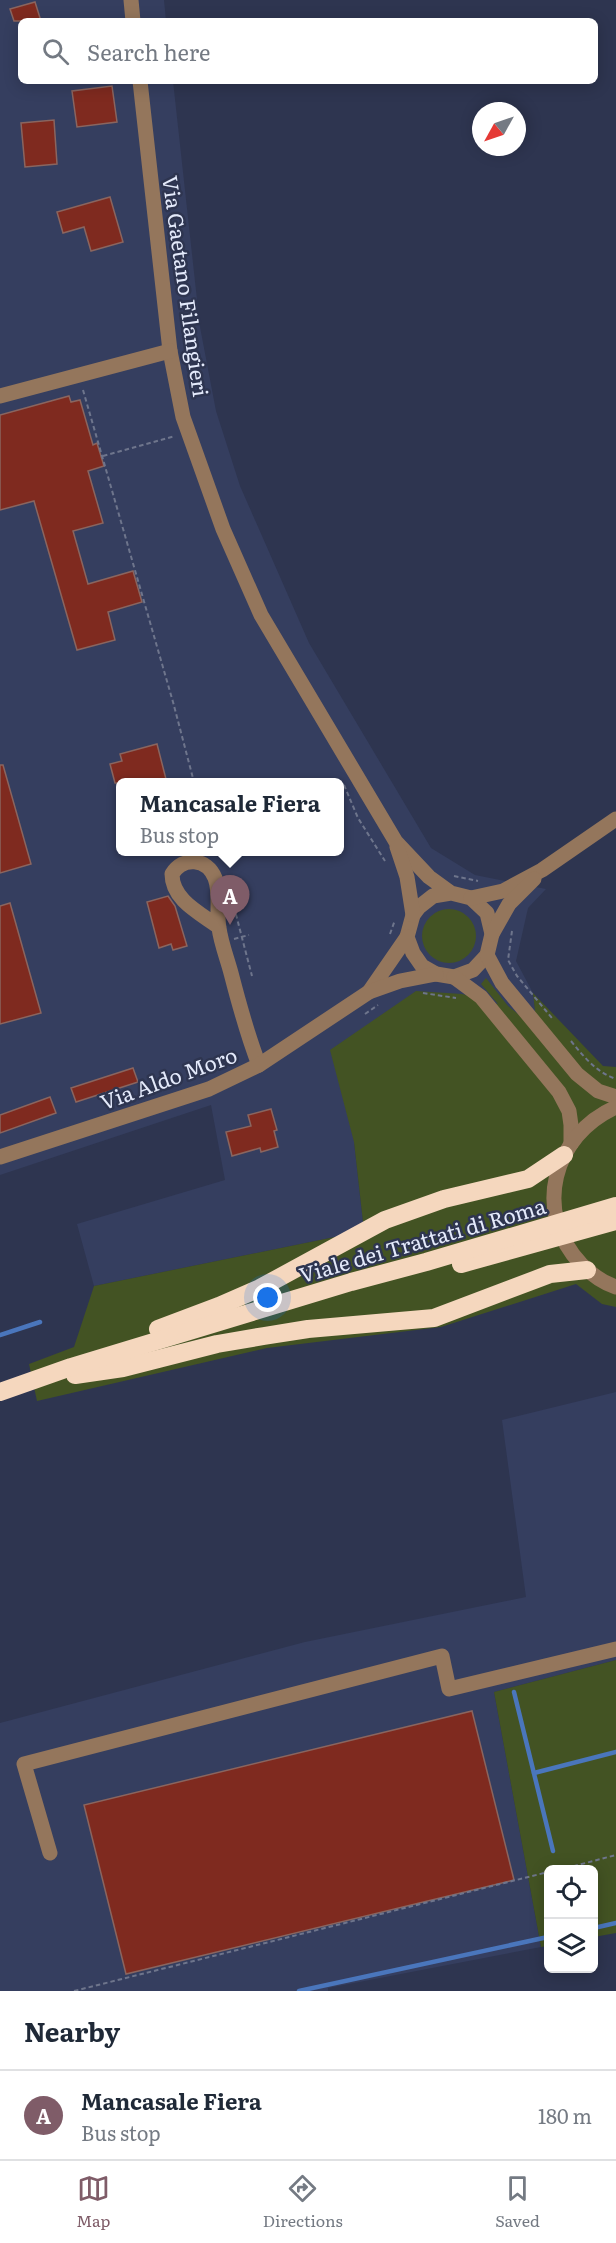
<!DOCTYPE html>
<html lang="en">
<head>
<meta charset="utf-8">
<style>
	body { margin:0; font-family:Literata,serif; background:#f6f6f7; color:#1f2937 }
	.controls { position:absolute; right:18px; bottom:18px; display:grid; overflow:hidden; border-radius:9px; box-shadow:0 3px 15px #0003 }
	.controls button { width:54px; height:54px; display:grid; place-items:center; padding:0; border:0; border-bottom:2px solid #e0e1e3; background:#fff; color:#1f2937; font:30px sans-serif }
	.compass { position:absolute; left:472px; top:102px; width:54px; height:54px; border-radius:50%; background:#fff; box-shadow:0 3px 15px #0003; rotate:230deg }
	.you { position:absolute; left:268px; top:1298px; width:21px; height:21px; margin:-15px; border:4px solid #fff; border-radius:50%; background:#1a73e8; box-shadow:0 0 0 9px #1a73e833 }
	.badge { display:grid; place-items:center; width:39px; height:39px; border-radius:50%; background:#7f5c68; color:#fff; font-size:20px; font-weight:700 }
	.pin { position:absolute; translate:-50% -50px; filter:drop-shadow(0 2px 3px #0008) }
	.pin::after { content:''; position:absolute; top:32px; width:21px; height:18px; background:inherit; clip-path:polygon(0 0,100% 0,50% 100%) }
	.popup { position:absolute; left:116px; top:778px; width:228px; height:78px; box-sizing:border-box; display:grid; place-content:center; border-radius:9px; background:#fff; filter:drop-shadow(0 2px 4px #0005); font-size:20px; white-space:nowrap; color:#747a83 }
	.popup b { font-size:22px; color:#1f2937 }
	.popup::after { content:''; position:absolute; left:50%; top:100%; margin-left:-12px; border:12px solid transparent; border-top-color:#fff }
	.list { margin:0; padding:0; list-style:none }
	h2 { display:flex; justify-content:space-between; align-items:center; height:78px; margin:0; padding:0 24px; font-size:26px }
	h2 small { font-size:20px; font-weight:400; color:#747a83 }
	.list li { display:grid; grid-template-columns:39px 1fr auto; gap:18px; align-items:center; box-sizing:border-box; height:90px; padding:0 24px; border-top:2px solid #e0e1e3 }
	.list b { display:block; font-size:22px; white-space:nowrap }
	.list p { margin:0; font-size:20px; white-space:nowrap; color:#747a83 }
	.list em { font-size:20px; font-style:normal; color:#747a83 }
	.icon { flex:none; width:33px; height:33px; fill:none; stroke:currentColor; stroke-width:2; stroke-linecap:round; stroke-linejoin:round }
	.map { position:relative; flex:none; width:616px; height:1991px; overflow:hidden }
	.search { position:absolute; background:#fff; box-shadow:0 3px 15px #0003; left:18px; right:18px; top:18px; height:66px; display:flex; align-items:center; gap:15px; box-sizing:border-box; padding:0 21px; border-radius:9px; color:#747a83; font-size:22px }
	.sheet { height:168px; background:#fff }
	nav { display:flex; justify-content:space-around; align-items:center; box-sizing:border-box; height:84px; border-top:2px solid #e0e1e3; background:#fff; font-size:16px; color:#747a83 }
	nav a { display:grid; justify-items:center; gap:3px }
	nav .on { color:#7f5c68 }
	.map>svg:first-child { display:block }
	.built { fill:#353e5f; fill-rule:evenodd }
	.green { fill:#435323 }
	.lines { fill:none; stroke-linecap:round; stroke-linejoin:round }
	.stream { stroke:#4a76bc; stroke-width:4.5 }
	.building { fill:#7f2a1f; stroke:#8a655f; stroke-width:1.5 }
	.path { stroke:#6e758c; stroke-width:2; stroke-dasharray:4.5 3; stroke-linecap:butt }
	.minor { stroke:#94765c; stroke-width:15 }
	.highway { stroke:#f5d7be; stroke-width:18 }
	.labels { text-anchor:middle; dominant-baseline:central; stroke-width:5; stroke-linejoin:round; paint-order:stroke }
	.street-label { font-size:21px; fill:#e4eafb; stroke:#2e3550 }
</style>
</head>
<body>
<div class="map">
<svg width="616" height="1991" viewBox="0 0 616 1991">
	<rect width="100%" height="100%" fill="#2e3550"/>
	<g class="built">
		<path d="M 0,0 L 164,0 L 166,21 L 21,21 L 21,81 L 173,81 L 200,327 L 216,411 L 240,486 L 309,643 L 431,848 L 475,875 L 546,889 L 528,908 L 516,961 L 533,993 L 538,1030 L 354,1142 L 364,1231 L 94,1286 L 77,1224 L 225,1180 L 211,1105 L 0,1175 ZM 121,782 L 340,782 L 340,852 L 121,852 Z"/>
		<polygon points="616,1392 616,1660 494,1692 541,1947 328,1988 328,1991 0,1991 0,1723 305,1642 526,1597 502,1420"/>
	</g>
	<g class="green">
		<circle cx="449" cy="936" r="27"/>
		<polygon points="486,978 508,1006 537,1029 533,993 603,1066 616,1067 616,1307 602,1304 576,1284 441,1327 267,1348 37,1401 29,1364 74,1347 94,1286 364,1231 354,1142 330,1050 416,991 462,994 498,1004 481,984"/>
		<polygon points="616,1660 616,1933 594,1937 594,1870 548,1870 548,1946 541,1947 494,1692"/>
	</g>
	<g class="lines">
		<g class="stream">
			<polyline points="0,1335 40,1322"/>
			<polyline points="514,1692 553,1851"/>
			<polyline points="534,1773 616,1752"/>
			<polyline points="594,1928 616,1923"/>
			<polyline points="299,1991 548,1937"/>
		</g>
	</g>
	<g class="building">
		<polygon points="35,2 41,21 14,21 10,9"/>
		<polygon points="112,86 117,122 77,127 72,91"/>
		<polygon points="54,120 57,164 25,167 21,123"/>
		<polygon points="110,197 123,242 91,251 84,227 63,233 57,212"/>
		<polygon points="69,396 71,402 80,400 93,445 97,443 104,466 88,471 103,523 73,531 88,584 133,571 142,602 108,612 115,640 77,650 34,501 0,510 0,415"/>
		<polygon points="157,744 167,783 115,783 110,764 122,761 120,754"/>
		<polygon points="0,765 3,765 31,864 0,873"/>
		<polygon points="168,896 175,906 187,946 173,950 171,944 159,948 147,902"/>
		<polygon points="10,903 41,1013 0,1024 0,906"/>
		<polygon points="133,1068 138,1082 76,1102 71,1088"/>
		<polygon points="50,1097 56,1113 0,1133 0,1115"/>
		<polygon points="271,1109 277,1130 274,1131 278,1147 261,1152 260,1148 232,1156 226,1132 251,1126 248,1115"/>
		<polygon points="472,1711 514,1880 126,1974 84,1805"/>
	</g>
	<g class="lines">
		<g class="path">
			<polyline points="83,390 173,702 194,782"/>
			<polyline points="103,456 175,436"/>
			<polyline points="344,785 358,818 385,861"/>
			<polyline points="454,876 478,881"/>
			<polyline points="234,907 252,976"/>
			<polyline points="512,931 508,960 517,976 552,1018"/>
			<polyline points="390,934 395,920"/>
			<polyline points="234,939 249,935"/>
			<polyline points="423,993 456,998"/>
			<polyline points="365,1014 378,1005"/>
			<path d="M 571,1041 C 584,1057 596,1072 616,1079"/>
			<polyline points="559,1870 616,1855"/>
			<polyline points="74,1991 548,1872"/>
		</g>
		<g class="minor">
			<polyline points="131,0 133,21"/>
			<polyline points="140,81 170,351 183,417 223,529 261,615 396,842 429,877 451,893 471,898 487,913 492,934 487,955 473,970 454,977 436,974 422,966 413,953 407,937 413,915 419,907 433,896 451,893"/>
			<polyline points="0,396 170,351"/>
			<polyline points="397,847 407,877 413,915"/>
			<polyline points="471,898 503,891 542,870 616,819"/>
			<path d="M 219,927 C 200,913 172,900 172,874 C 183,856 207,858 215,878 C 221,894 216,912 219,928 C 221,943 227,958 231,973 C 239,1004 247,1034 259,1065"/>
			<polyline points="492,934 509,904 534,879"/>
			<polyline points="487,955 502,983 577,1074 598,1091 616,1097"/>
			<polyline points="454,977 481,997 559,1092 569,1111 571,1125 571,1144"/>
			<polyline points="369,992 407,937"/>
			<path d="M 616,1107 C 553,1135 532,1212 581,1264 C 591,1274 603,1283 616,1287"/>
			<polyline points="0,1157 209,1089 259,1065 369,992 400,981 436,974"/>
			<polyline points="50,1853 24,1764 442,1656 449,1689 616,1649"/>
		</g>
		<g class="highway">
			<polyline points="461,1264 616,1221"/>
			<polyline points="158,1329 219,1306 260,1288 385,1220 444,1199 528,1179 564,1155"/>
			<polyline points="75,1375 123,1368 217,1344 264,1336 308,1329 434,1318 550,1274 587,1270"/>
			<polyline points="0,1392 71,1367 351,1282 426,1262 616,1206"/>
		</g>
	</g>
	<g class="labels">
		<g class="street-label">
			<text transform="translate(187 286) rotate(82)">Via Gaetano Filangieri</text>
			<text transform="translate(168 1077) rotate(-20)">Via Aldo Moro</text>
			<text transform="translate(422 1239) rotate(-16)">Viale dei Trattati di Roma</text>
		</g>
	</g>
</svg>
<div class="controls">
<button><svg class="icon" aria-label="locate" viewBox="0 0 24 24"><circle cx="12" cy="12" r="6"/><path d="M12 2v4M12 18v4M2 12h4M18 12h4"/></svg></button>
<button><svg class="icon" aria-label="layers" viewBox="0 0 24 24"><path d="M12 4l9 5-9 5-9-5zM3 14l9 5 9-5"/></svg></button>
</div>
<svg class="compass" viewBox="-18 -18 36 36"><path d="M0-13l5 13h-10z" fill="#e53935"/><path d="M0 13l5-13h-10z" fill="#747a83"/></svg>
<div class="you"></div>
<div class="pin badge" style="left:230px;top:925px">A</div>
<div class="popup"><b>Mancasale Fiera</b>Bus stop</div>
<div class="search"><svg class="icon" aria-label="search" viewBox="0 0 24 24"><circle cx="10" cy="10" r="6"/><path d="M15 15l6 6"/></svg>Search here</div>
</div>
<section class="sheet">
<h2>Nearby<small></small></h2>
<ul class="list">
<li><span class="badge">A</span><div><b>Mancasale Fiera</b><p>Bus stop</p></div><em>180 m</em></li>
</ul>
</section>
<nav>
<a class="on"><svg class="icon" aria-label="map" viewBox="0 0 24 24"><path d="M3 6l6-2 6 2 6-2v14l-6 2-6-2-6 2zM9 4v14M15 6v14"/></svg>Map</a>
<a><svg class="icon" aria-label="directions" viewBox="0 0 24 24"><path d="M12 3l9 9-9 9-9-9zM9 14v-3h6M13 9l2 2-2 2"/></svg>Directions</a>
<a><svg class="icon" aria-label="saved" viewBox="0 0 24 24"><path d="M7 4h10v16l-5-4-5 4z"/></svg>Saved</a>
</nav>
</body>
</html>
